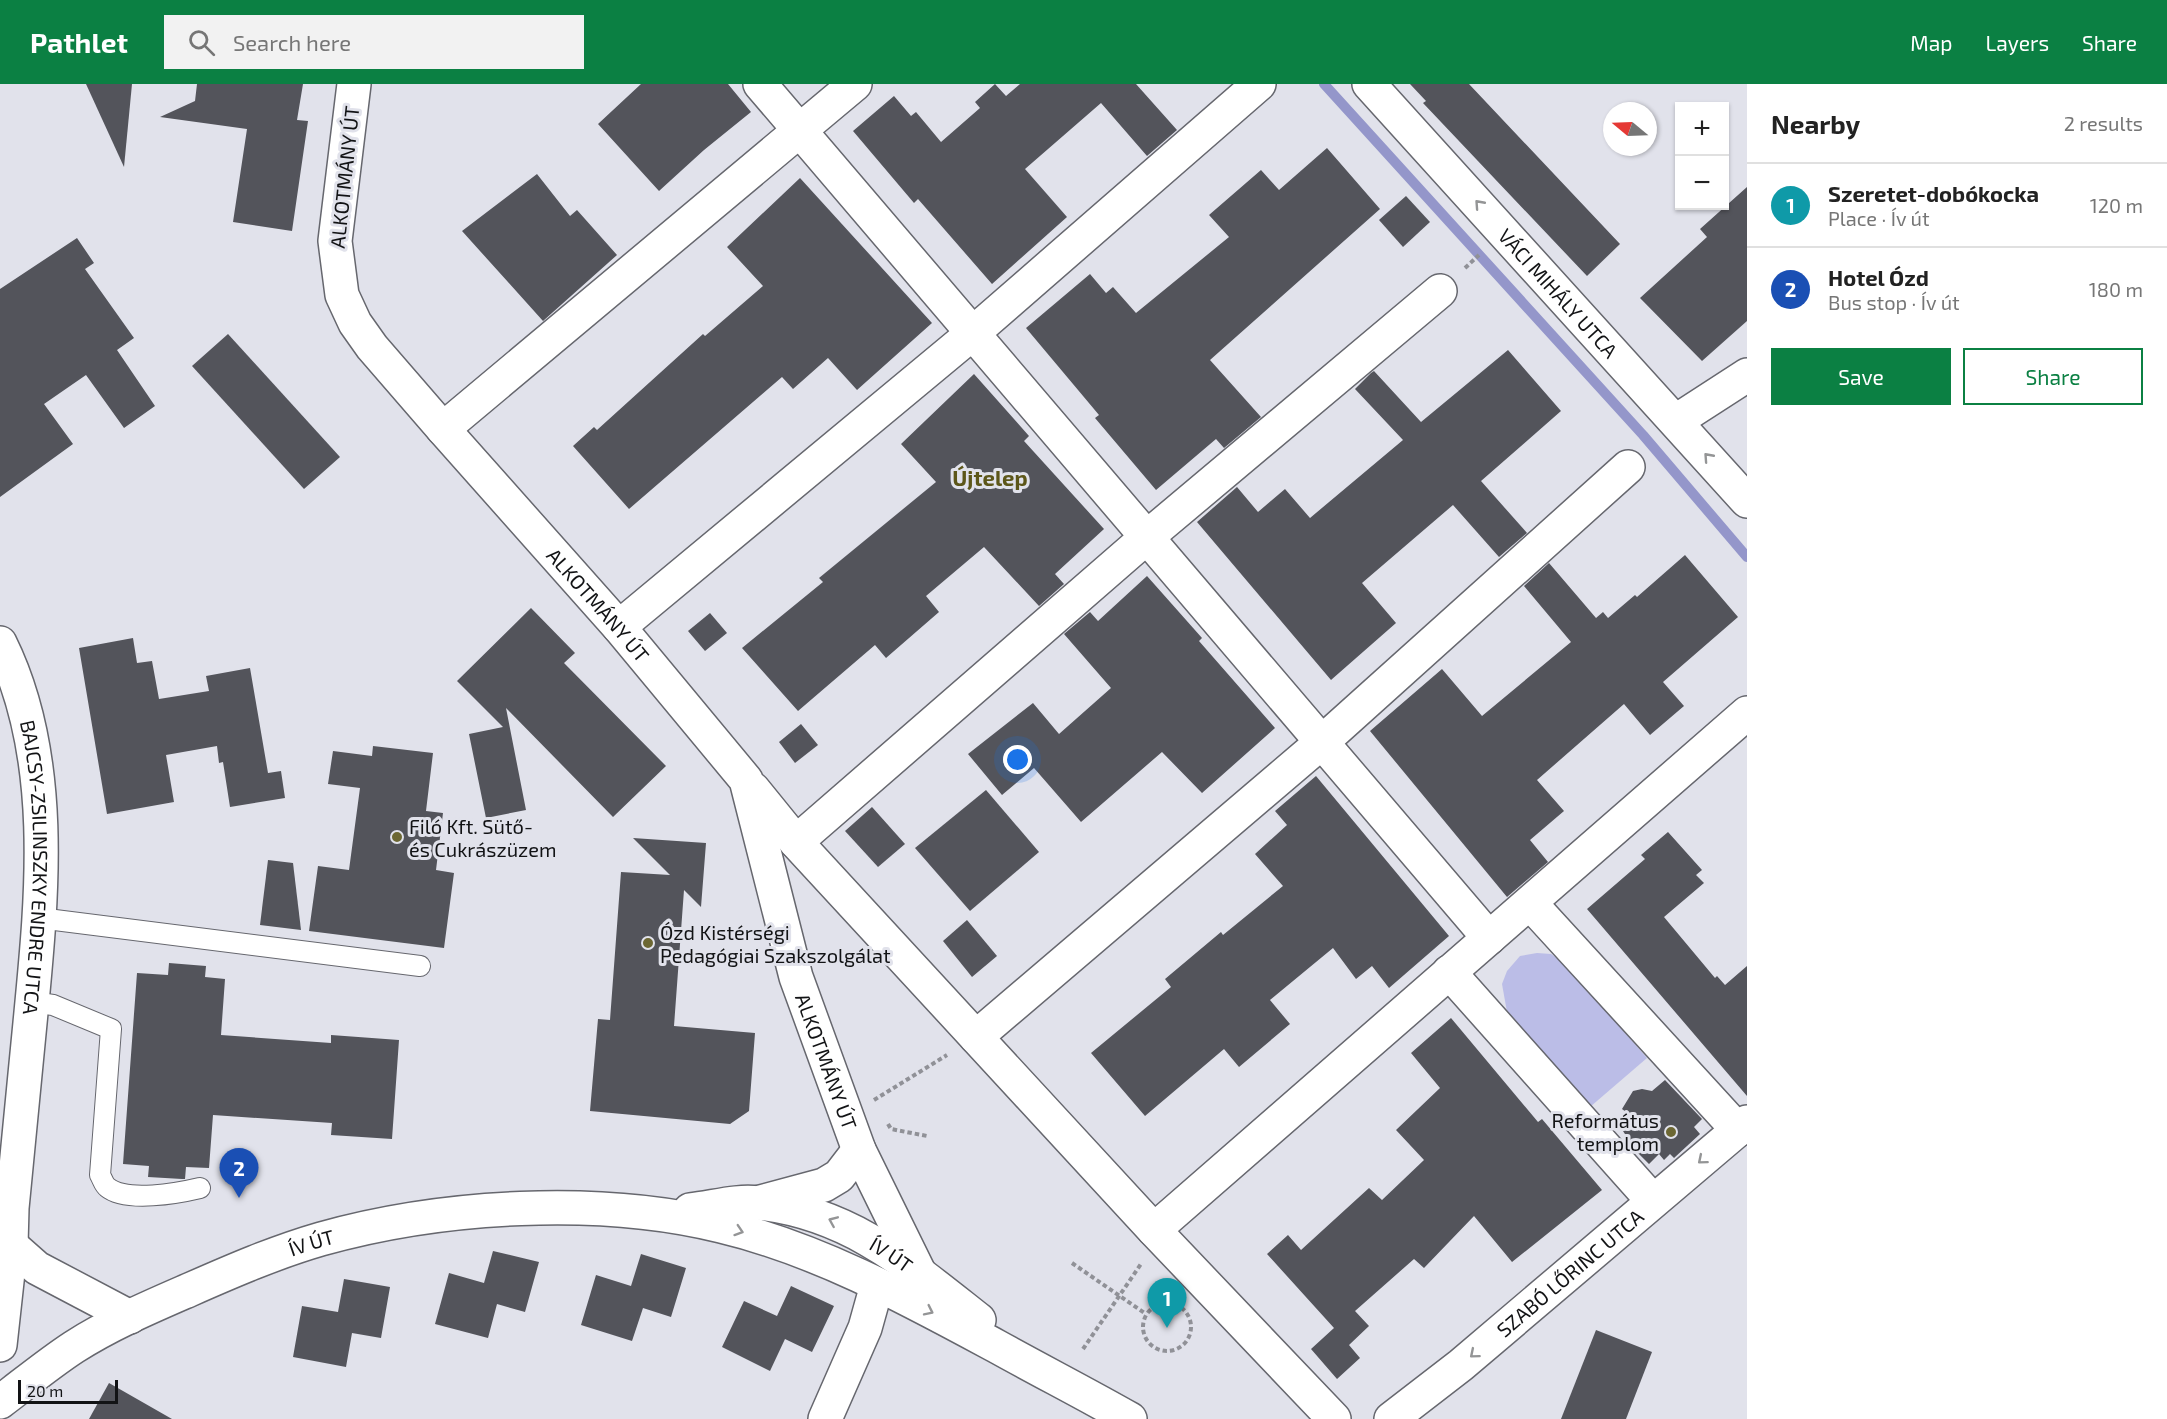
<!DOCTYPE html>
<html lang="en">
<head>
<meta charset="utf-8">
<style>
	body { margin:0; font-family:"Exo 2",sans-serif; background:#f2f2f2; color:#222 }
	.controls { position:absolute; right:18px; top:18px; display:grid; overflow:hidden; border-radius:0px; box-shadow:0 2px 4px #0004 }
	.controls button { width:54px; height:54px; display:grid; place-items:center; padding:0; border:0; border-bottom:2px solid #e0e0e0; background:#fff; color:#222; font:30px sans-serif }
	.compass { position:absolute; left:1603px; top:18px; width:54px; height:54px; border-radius:50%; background:#fff; box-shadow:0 2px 4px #0004; rotate:289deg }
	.scale { position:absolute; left:18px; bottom:15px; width:100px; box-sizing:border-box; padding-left:6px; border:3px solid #121315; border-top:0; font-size:16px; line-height:21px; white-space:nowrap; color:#121315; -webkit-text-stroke:4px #e1e2eb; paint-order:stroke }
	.you { position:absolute; left:1018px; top:676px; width:21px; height:21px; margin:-15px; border:4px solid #fff; border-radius:50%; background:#1a73e8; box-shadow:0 0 0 9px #1a73e833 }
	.badge { display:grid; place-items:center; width:39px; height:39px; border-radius:50%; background:#0b8043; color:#fff; font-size:20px; font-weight:700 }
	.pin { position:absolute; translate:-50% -50px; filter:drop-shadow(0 2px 3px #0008) }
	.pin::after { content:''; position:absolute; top:32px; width:21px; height:18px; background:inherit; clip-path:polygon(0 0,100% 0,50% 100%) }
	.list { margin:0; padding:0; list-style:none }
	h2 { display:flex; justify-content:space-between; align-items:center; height:78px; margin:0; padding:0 24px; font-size:26px }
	h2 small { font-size:20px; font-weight:400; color:#767676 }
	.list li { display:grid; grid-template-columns:39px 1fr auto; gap:18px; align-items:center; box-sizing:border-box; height:84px; padding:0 24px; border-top:2px solid #e0e0e0 }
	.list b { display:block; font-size:22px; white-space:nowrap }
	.list p { margin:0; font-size:20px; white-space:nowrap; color:#767676 }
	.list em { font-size:20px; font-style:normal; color:#767676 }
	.actions { display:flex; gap:12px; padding:18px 24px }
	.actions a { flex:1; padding:14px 0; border:2px solid #0b8043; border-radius:0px; text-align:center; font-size:21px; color:#0b8043 }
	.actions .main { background:#0b8043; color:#fff }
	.icon { flex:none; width:33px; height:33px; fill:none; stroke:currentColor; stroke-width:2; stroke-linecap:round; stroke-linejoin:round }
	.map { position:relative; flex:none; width:1747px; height:1335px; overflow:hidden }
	header { display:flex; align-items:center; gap:36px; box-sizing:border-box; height:84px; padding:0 30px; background:#0b8043; color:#fff }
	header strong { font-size:28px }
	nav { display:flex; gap:33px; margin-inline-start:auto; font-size:21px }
	.search { width:420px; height:54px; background:#f2f2f2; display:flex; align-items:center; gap:15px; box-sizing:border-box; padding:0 21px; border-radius:0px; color:#767676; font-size:22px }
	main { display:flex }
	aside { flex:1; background:#fff }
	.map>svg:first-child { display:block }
	.green { fill:#bbbde7 }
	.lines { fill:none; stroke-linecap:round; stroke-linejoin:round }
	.stream { stroke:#9496ca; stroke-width:10 }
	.building { fill:#53545b }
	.lane-casing { stroke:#66676e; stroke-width:22 }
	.street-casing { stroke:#66676e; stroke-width:36 }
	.secondary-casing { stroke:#66676e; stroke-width:36 }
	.path { stroke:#909197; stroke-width:4; stroke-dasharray:4.5 3; stroke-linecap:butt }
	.lane { stroke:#fff; stroke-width:20 }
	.street { stroke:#fff; stroke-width:33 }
	.secondary { stroke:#fff; stroke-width:33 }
	.oneway { stroke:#949596 }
	.poi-dot { fill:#6c6733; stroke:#e1e2eb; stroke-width:2 }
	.labels { text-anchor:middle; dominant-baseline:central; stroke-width:6; stroke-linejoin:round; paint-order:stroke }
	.street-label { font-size:20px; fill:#121315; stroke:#e1e2eb }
	.poi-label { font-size:20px; fill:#121315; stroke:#e1e2eb; text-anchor:start }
	.quarter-label { font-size:22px; font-weight:bold; fill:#5c5619; stroke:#e1e2eb }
</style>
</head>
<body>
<header>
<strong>Pathlet</strong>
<div class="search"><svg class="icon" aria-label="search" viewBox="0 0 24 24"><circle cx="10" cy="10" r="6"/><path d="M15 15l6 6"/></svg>Search here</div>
<nav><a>Map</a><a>Layers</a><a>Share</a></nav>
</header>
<main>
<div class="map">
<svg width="1747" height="1335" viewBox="0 0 1747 1335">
	<rect width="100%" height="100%" fill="#e1e2eb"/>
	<polygon class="green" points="1537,869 1551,870 1563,878 1647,974 1590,1023 1507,928 1502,900 1507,887 1520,872"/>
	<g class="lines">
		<polyline class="stream" points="1324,0 1643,351 1747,473"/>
	</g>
	<g class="building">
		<polygon points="86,0 132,0 124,83"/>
		<polygon points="197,0 303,0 297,36 308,37 292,147 233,138 247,45 160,33 195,17"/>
		<polygon points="641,0 728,0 751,28 704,66 659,107 598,40"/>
		<polygon points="995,0 1006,12 1020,0 1136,0 1177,46 1147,72 1101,19 1025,85 1067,133 992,200 918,115 914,119 853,47 894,12 911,32 916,28 941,58 980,24 975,18"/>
		<polygon points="1410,0 1469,0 1620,160 1587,192 1423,19 1426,17"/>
		<polygon points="1327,64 1380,125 1210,276 1261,333 1224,364 1216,355 1156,406 1095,334 1099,331 1026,244 1090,190 1106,209 1113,203 1136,229 1229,153 1209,131 1261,86 1279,106"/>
		<polygon points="537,90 570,132 577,126 617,171 543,237 462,147"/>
		<polygon points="800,94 932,239 857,306 828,274 793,305 782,293 629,425 573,362 594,343 597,346 703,250 705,252 763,202 727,163"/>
		<polygon points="1747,103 1747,237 1702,277 1640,214 1707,153 1700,145"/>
		<polygon points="1406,112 1430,138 1403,163 1379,136"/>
		<polygon points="77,154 94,179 85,185 134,254 117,266 155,322 124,344 86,291 44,320 73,360 0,413 0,205"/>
		<polygon points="228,250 340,373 304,405 192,282"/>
		<polygon points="1508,266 1561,327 1481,397 1527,449 1499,473 1453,421 1362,499 1396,539 1331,596 1197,438 1237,403 1258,428 1285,405 1310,434 1403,356 1355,305 1371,289 1374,287 1421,338"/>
		<polygon points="974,290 1029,352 1024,357 1104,445 1055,490 1064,500 1039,522 984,463 926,512 939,528 886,574 875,561 798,627 742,564 823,498 819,494 936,398 901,360"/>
		<polygon points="1685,471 1738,533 1663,598 1684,622 1650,651 1624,620 1537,696 1564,727 1530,756 1548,778 1507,813 1370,647 1442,585 1482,632 1571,558 1524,502 1549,479 1596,534 1603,528 1608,534 1635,511 1637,513"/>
		<polygon points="1147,492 1202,554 1199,557 1275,644 1202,709 1162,668 1081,738 1034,684 1002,711 968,670 1033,619 1059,650 1111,604 1064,550 1090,528 1098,537"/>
		<polygon points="531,524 575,569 564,579 666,682 613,733 506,624 526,726 486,734 469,650 503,643 457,597"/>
		<polygon points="710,529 727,549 705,567 688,547"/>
		<polygon points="133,554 137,579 152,577 159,615 209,607 206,592 250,584 268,689 281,687 285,714 230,723 223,678 219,679 217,662 166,671 174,718 107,730 79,564"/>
		<polygon points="801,640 818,661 795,679 779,658"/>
		<polygon points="373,662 433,669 426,727 443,729 436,786 454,789 444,864 309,847 318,782 349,786 360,704 328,700 333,667 372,672"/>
		<polygon points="1316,692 1449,852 1389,904 1372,882 1356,895 1333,864 1270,916 1290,940 1239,983 1224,965 1145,1032 1091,969 1171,903 1165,895 1221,848 1223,851 1283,802 1255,770 1287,741 1275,727"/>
		<polygon points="986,706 1039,768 970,827 915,764"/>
		<polygon points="872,723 905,760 878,783 845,747"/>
		<polygon points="1668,748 1702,786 1696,791 1704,799 1664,833 1715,894 1717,892 1725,901 1747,882 1747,1012 1587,825 1645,775 1641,771"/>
		<polygon points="633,754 706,759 701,823 684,806 674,942 755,949 749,1027 730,1040 590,1027 598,935 610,936 621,788 670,791"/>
		<polygon points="268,776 293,779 301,846 260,841"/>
		<polygon points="967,836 997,872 972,893 943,857"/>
		<polygon points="169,879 206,882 205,893 225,895 221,951 331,959 331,951 399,956 392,1055 331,1051 332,1039 213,1031 209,1084 186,1083 185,1095 182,1095 148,1093 149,1082 123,1080 137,889 168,891"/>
		<polygon points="1451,934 1538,1038 1542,1035 1602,1106 1512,1178 1474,1132 1424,1184 1414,1175 1355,1227 1369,1242 1349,1261 1360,1274 1337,1295 1311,1265 1334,1244 1267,1170 1288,1151 1301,1166 1369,1104 1382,1116 1424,1076 1396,1046 1440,1004 1411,969"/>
		<polygon points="1665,996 1702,1035 1694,1043 1700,1050 1674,1074 1670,1070 1664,1076 1659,1070 1649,1080 1636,1067 1623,1047 1626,1028 1622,1025 1633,1007 1642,1005 1652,1007"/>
		<polygon points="493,1167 539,1178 525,1228 497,1220 488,1254 435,1240 449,1189 484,1199"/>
		<polygon points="641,1170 686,1184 671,1233 643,1224 632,1257 581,1241 596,1191 631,1202"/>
		<polygon points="344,1195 390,1203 381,1254 352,1249 346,1283 293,1273 302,1222 338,1228"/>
		<polygon points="791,1202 834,1222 812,1268 785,1255 770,1287 722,1263 744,1217 777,1232"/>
		<polygon points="1596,1246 1652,1268 1626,1335 1561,1335"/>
		<polygon points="109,1299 172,1335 89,1335"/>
	</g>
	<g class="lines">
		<g class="lane-casing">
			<g id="lane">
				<polyline points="39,834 420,882"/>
				<path d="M 32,918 L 53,921 L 111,945 L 100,1091 C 102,1094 104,1101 107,1103 C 126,1119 179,1109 200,1104"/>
			</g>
		</g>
		<g class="street-casing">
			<g id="street">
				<path id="s1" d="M 354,0 L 335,157 L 342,211 L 355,239 L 372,263 L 443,345 L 619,543 L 746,696 L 796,893 L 859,1066 L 920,1190"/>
				<polyline points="760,0 1489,854"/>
				<path id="s2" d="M 1369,0 L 1747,417"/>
				<polyline points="1676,337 1747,291"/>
				<polyline points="443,345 855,0"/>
				<polyline points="619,543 973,249 1259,0"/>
				<path id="s3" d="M 0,559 C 57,674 42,815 30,939 C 24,1001 18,1062 12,1124 L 11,1161 L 0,1261"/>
				<polyline points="753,705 796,758 1154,1146 1334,1335"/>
				<polyline points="796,758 1147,453 1440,207"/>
				<polyline points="1530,819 1738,1046"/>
				<polyline points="1449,888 1653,1117"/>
				<polyline points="976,953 1322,658 1628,383"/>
				<polyline points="757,1119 824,1101 839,1092 859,1066"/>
				<polyline points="1154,1146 1747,629"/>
				<polyline points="11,1161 37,1184 130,1233"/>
				<polyline points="825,1335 865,1244 877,1201"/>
			</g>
		</g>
		<g class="secondary-casing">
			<g id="secondary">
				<path id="s4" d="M 690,1126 C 711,1124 737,1116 758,1119 C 850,1129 909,1181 979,1236"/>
				<path id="s5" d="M 0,1318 C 24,1300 48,1280 74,1263 C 110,1240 150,1223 189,1206 C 232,1187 276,1168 321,1155 C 442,1121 599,1112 721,1142 C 818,1165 909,1215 996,1262 C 1041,1287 1086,1310 1130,1335"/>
				<path id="s6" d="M 1391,1335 L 1461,1281 L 1747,1038"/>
			</g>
		</g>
		<g class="path">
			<polyline points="1465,184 1479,171"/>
			<polyline points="874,1016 947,971"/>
			<polyline points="888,1040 891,1045 927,1052"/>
			<polyline points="1072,1179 1146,1230"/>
			<circle cx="1167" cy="1243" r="24"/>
			<polyline points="1083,1265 1141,1180"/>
		</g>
		<use href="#lane" class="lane"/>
		<use href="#street" class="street"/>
		<use href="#secondary" class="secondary"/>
	</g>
	<defs><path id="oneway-chevron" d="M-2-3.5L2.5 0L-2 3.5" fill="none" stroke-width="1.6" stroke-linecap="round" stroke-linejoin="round" transform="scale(1.5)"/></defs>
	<g class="oneway">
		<use href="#oneway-chevron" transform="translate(1479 120) rotate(-132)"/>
		<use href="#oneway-chevron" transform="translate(1708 373) rotate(-132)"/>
		<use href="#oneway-chevron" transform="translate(1702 1076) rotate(140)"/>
		<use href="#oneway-chevron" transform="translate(833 1137) rotate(-157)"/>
		<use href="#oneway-chevron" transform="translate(739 1147) rotate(18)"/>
		<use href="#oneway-chevron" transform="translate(929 1227) rotate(26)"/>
		<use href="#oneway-chevron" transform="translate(1474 1270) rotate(140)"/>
	</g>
	<g class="poi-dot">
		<circle cx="397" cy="753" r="6"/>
		<circle cx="648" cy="859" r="6"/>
		<circle cx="1671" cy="1048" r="6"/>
	</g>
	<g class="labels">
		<g class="street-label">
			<text transform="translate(344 93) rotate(-84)">ALKOTMÁNY ÚT</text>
			<text stroke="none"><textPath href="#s2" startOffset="282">VÁCI MIHÁLY UTCA</textPath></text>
			<text stroke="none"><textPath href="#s1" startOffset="616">ALKOTMÁNY ÚT</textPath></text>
			<text stroke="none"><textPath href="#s3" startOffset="230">BAJCSY-ZSILINSZKY ENDRE UTCA</textPath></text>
			<text stroke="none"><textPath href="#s1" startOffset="1138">ALKOTMÁNY ÚT</textPath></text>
			<text stroke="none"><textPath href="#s5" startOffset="352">ÍV ÚT</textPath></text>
			<text stroke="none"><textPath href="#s4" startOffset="213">ÍV ÚT</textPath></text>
			<text stroke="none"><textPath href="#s6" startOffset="231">SZABÓ LŐRINC UTCA</textPath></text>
		</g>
		<g class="poi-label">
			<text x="409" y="742">Filó Kft. Sütő-<tspan x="409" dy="23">és Cukrászüzem</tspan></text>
			<text x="660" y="848">Ózd Kistérségi<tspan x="660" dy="23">Pedagógiai Szakszolgálat</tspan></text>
			<text x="1659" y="1036" text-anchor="end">Református<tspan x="1659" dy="23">templom</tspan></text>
		</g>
		<g class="quarter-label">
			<text x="990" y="393">Újtelep</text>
		</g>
	</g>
</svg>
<div class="controls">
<button>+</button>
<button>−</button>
</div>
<svg class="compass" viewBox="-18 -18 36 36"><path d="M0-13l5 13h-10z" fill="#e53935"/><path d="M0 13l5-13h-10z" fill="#767676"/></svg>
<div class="scale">20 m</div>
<div class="you"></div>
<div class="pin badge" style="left:1167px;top:1244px;background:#0f9aa8">1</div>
<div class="pin badge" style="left:239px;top:1114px;background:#1a4fb4">2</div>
</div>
<aside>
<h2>Nearby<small>2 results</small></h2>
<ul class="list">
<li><span class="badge" style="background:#0f9aa8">1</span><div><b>Szeretet-dobókocka</b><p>Place · Ív út</p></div><em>120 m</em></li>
<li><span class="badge" style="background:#1a4fb4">2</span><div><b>Hotel Ózd</b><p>Bus stop · Ív út</p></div><em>180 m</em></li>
</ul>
<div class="actions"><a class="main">Save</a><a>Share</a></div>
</aside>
</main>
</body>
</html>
